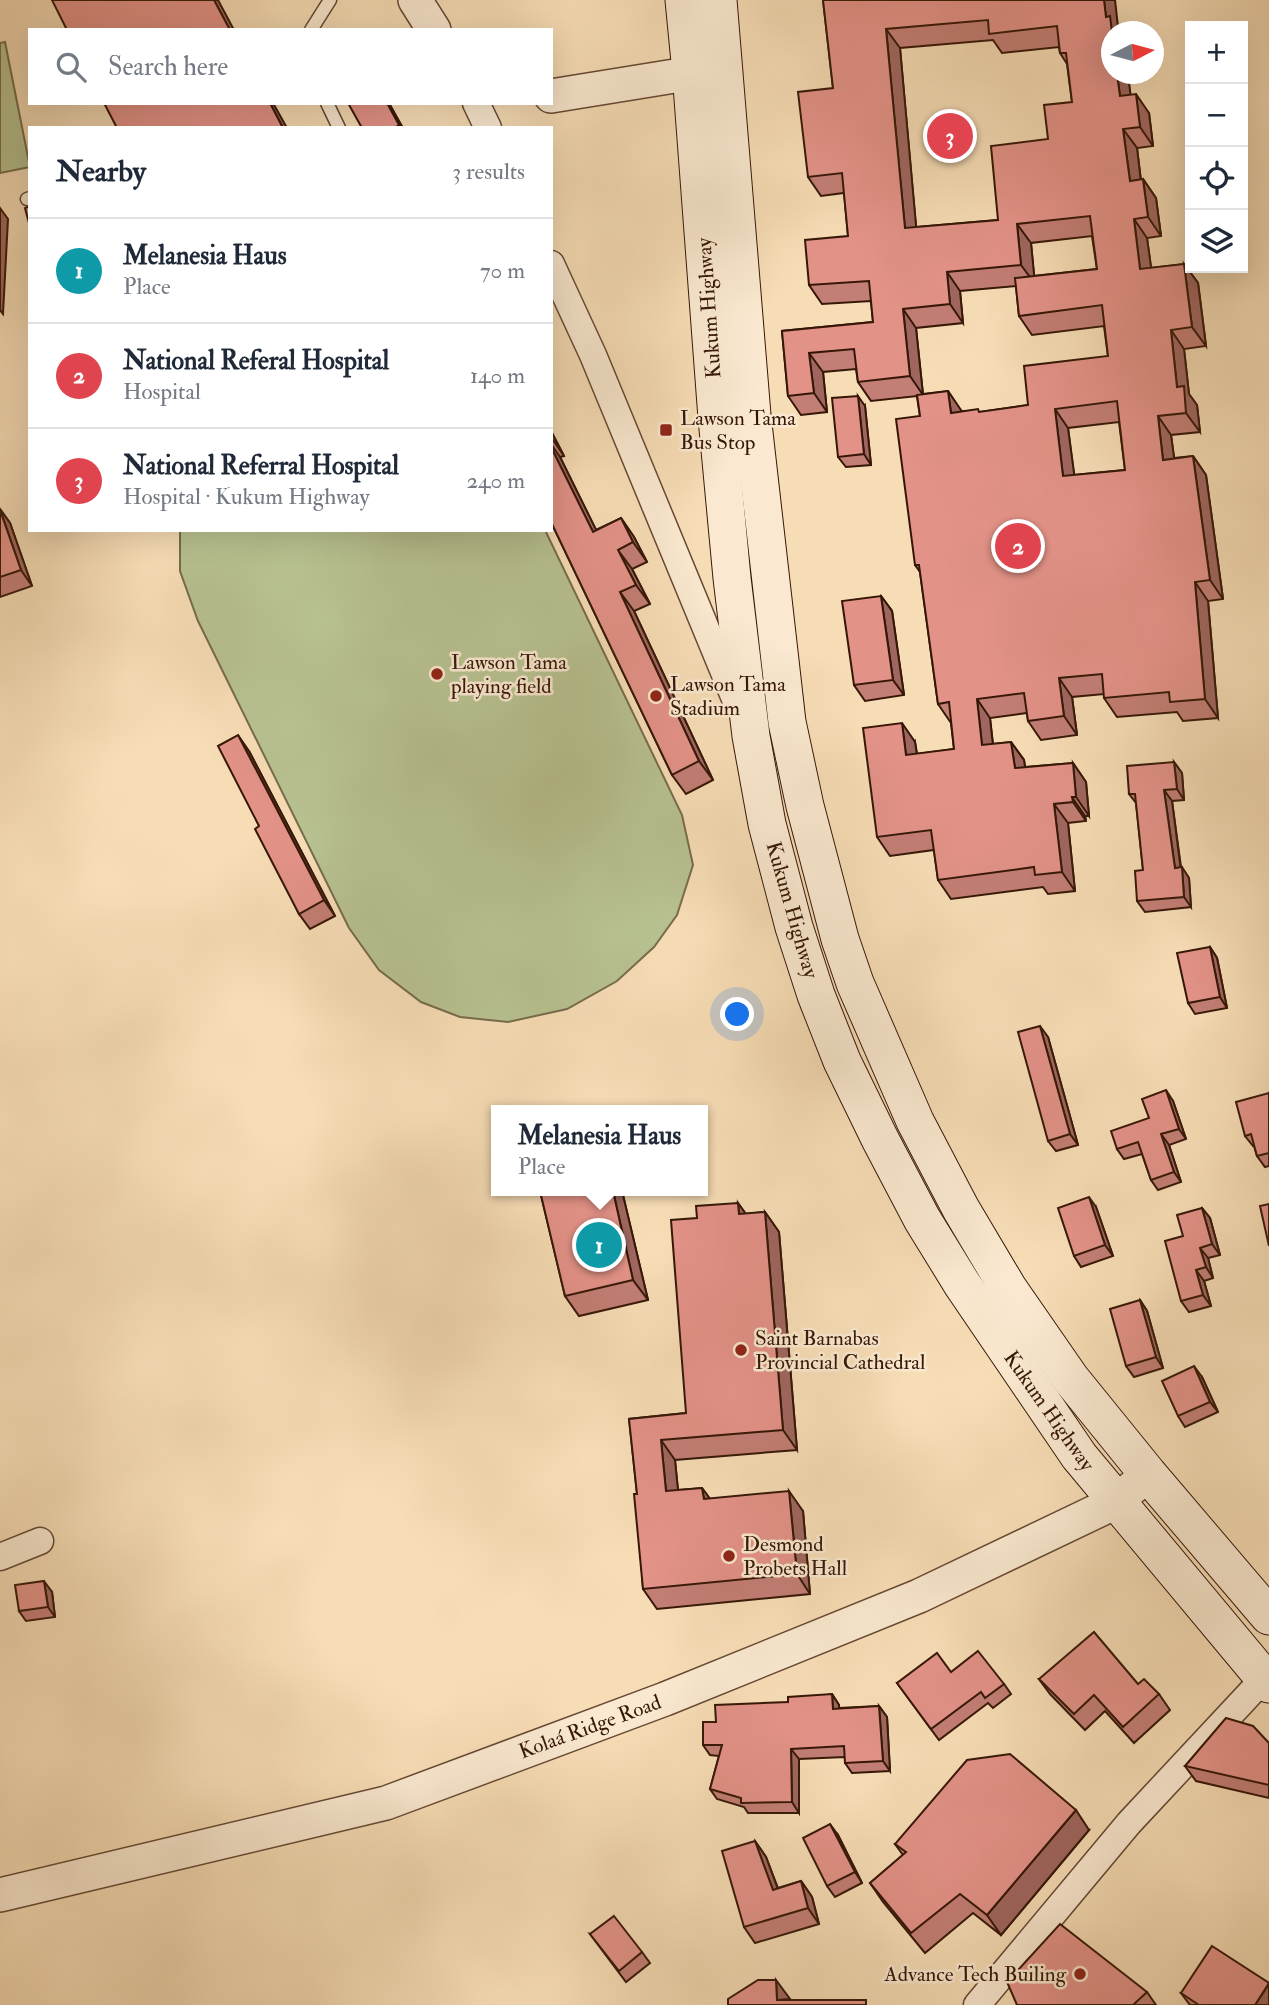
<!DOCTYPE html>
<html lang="en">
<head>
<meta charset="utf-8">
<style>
	body { margin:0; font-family:"IM FELL Double Pica",serif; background:#f2f2f3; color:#1f2937 }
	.controls { position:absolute; right:21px; top:21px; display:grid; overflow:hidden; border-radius:0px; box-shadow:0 7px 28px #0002 }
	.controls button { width:63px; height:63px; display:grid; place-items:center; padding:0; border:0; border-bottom:2px solid #e0e1e3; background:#fff; color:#1f2937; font:35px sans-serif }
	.compass { position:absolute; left:1101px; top:21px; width:63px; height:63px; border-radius:50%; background:#fff; box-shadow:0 7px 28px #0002; rotate:84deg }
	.you { position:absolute; left:738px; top:1015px; width:24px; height:24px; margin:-18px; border:5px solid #fff; border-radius:50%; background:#1a73e8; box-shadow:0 0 0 10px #1a73e833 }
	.badge { display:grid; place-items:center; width:46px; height:46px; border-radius:50%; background:#b45309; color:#fff; font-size:23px; font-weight:700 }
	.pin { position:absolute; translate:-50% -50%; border:4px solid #fff; box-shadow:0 2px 7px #0006 }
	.popup { position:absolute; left:491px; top:1105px; width:217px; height:91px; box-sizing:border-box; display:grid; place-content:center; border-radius:0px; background:#fff; filter:drop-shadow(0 2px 5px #0005); font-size:23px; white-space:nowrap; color:#747a83 }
	.popup b { font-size:26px; color:#1f2937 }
	.popup::after { content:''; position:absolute; left:50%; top:100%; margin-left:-14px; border:14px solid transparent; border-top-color:#fff }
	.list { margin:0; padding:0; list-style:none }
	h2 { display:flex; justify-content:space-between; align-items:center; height:91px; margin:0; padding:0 28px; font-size:30px }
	h2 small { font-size:23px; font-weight:400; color:#747a83 }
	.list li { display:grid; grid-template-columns:46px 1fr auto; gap:21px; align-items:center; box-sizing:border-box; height:105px; padding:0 28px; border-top:2px solid #e0e1e3 }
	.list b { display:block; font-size:26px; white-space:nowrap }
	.list p { margin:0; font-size:23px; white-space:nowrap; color:#747a83 }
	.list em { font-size:23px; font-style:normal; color:#747a83 }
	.icon { flex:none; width:38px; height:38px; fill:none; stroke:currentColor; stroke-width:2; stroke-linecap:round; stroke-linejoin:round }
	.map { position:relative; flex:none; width:1269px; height:2005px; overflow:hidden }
	.search { position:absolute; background:#fff; box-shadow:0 7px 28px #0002; left:28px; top:28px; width:525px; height:77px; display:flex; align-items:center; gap:18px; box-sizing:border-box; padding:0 24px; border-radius:0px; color:#747a83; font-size:26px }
	.panel { position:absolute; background:#fff; box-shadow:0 7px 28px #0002; left:28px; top:126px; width:525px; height:406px; border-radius:0px }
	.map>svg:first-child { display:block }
	.green { fill:#b8c291; stroke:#776c4c; stroke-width:2 }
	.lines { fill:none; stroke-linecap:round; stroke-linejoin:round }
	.service-casing { stroke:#664833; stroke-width:15 }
	.minor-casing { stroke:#664833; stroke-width:29 }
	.tertiary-casing { stroke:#664833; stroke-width:36 }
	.secondary-casing { stroke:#361707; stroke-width:39 }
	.service { stroke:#fae9d0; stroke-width:12 }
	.minor { stroke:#fae9d0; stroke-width:26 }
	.tertiary { stroke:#fae9d0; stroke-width:33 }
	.secondary { stroke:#fae9d0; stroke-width:37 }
	.wall { fill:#c37e75; stroke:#361707; stroke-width:2; fill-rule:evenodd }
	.shaded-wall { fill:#9f665f; stroke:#361707; stroke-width:2 }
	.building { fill:#e39288; stroke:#361707; stroke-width:2; fill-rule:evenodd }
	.poi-dot { fill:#8f2418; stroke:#fae9d0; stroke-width:2.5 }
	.labels { text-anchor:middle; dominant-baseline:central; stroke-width:5; stroke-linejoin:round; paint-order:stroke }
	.street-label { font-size:21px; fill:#361707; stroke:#fae9d0 }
	.poi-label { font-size:21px; fill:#361707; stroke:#fae9d0; text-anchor:start }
</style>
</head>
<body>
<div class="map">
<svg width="1269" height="2005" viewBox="0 0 1269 2005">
	<rect width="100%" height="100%" fill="#f7ddb6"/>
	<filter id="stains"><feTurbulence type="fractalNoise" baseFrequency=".00286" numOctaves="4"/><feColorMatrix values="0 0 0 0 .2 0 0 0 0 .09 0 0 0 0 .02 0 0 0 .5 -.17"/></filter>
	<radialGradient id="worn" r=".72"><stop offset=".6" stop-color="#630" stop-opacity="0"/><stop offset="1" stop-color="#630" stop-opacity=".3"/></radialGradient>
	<g class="green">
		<polygon points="5,42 30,167 0,173 0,43"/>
		<polygon points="180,530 545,530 682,815 693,865 677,915 654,947 617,981 567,1009 508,1022 460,1017 421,1002 379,970 349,928 198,621 180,571"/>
	</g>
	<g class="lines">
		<g class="service-casing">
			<g id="service">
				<polyline points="311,30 330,0"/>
				<polyline points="327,103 339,128"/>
				<polyline points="27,199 30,198"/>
			</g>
		</g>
		<g class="minor-casing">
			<g id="minor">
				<polyline points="476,103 488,128"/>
				<polyline points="551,264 593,355 738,706"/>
				<polyline points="0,1557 40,1541"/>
				<polyline points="977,2005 1129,1823 1269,1673"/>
			</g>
		</g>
		<g class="tertiary-casing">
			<g id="tertiary">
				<polyline points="415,0 434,30"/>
				<polyline points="551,96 718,69"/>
				<polyline points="0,1895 386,1803 665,1699 919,1596 1116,1502 1148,1474"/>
			</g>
		</g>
		<g class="secondary-casing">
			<g id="secondary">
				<polyline points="684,0 691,72 717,418 732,578 751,736 767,824 794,927 816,995 842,1061 880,1139 922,1219 962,1284 1079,1456 1269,1684"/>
				<polyline points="718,0 752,415 787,722 805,806 840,939 855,983 915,1121 961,1209 1008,1288 1071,1379 1148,1474 1269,1616"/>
			</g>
		</g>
		<use href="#service" class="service"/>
		<use href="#minor" class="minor"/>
		<use href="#tertiary" class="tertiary"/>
		<use href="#secondary" class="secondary"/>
	</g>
	<g class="wall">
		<path d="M 823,0 L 1118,27 L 1111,74 L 1128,74 L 1130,95 L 1149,113 L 1153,146 L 1137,148 L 1141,180 L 1143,179 L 1156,198 L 1161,236 L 1147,238 L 1151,268 L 1184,264 L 1198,283 L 1206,346 L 1184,349 L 1189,394 L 1197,405 L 1200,432 L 1171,435 L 1174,458 L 1193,456 L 1206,475 L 1223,599 L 1208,601 L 1218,718 L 1183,721 L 1177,712 L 1117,717 L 1104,698 L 1104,694 L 1072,697 L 1077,735 L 1041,740 L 1028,721 L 1027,713 L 990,718 L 993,744 L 1011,742 L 1024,760 L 1025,767 L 1073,763 L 1086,782 L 1089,816 L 1085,816 L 1086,821 L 1068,823 L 1075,891 L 1048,894 L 1043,887 L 951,899 L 938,880 L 934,850 L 890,856 L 877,837 L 915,742 L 917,754 L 954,749 L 951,723 L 938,704 L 920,572 L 915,565 L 920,416 L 917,396 L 871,401 L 858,382 L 856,369 L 823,372 L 827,412 L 801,415 L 788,396 L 782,331 L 873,322 L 871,301 L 822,304 L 809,285 L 848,236 L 844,193 L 821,196 L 808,177 L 833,88 ZM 993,40 L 1002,53 L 1059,47 L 1060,53 L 1067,64 L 1072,102 L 998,220 L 916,227 L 900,48 ZM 1092,236 L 1097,269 L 1034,276 L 1031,243 ZM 1016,286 L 1019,316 L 1032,335 L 1104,326 L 1108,356 L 1028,405 L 980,412 L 961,411 L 948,391 L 923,394 L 916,328 L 963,323 L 960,291 ZM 1119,422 L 1125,470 L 1074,475 L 1068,428 Z"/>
		<polygon points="865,406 871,465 846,467 838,457"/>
		<polygon points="551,431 564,456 560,457 596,530 621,518 634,537 647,562 632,569 650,604 634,611 713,780 686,794 672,775 551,522"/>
		<polygon points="0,509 10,523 32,586 0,597"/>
		<polygon points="881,596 892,611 904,695 865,701 854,685"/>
		<polygon points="249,751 335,916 310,929 299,914 259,826"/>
		<polygon points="1174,762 1182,773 1184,800 1172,801 1181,867 1189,878 1191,907 1145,912 1137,901 1143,870 1136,803 1129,794"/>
		<polygon points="1210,947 1217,958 1227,1008 1195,1014 1188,1003"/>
		<polygon points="1048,1037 1078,1145 1056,1151 1048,1141"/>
		<polygon points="1269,1093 1269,1166 1265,1167 1257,1156 1254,1146 1253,1146 1245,1136"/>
		<polygon points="1173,1101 1186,1139 1169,1145 1181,1182 1158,1190 1151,1180 1142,1154 1124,1159 1117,1149 1149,1118"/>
		<polygon points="540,1191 622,1191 648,1300 579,1316 565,1296"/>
		<polygon points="738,1203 746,1214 765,1212 779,1232 797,1450 675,1460 678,1490 702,1488 710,1499 803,1511 810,1594 657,1609 643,1589 637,1494 629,1419 686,1413 697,1218"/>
		<polygon points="1096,1207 1113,1256 1081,1267 1074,1256"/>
		<polygon points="1202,1208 1210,1218 1220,1255 1208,1258 1213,1278 1204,1281 1211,1306 1189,1312 1181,1301 1183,1236"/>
		<polygon points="1140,1300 1147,1311 1163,1368 1134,1377 1126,1366"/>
		<polygon points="1202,1377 1218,1412 1185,1427 1178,1416"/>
		<polygon points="52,1592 55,1617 26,1621 19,1611"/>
		<polygon points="951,1672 1004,1684 1011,1694 993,1708 988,1703 939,1740 897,1683"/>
		<polygon points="1039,1679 1138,1684 1159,1694 1170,1710 1134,1743 1105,1711 1085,1730 1050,1694"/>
		<polygon points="832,1694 839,1705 839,1708 879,1706 887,1717 890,1771 852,1773 845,1763 845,1757 799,1759 799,1813 748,1813 744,1807 717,1799 710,1789 719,1756 710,1755 703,1745 716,1722 788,1702"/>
		<polygon points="1269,1743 1269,1798 1196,1781 1185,1766"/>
		<polygon points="1089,1830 1001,1935 973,1913 925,1953 883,1902 870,1883 903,1855 895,1844"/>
		<polygon points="838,1835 862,1883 835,1897 827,1886"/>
		<polygon points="755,1841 766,1857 778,1888 801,1881 812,1897 819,1924 755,1943 744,1927"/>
		<polygon points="590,1934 642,1952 650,1963 626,1982"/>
		<polygon points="1147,1992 1156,2005 1017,2005"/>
		<polygon points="1181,1993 1269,2005 1190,2005"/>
	</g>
	<g class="shaded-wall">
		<polygon points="214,0 218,0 234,30 230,30"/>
		<polygon points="1104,0 1115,0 1118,27 1121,32 1112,32 1106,17"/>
		<polygon points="886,29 900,48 918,247 905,228"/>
		<polygon points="1117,74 1128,74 1133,115 1120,96"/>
		<polygon points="1136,94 1149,113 1153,146 1140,127"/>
		<polygon points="270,103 273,103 287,128 283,128"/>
		<polygon points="387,103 389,103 403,128 401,128"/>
		<polygon points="1123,129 1137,148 1143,200 1130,181"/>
		<polygon points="1143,179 1156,198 1161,236 1148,217"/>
		<polygon points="0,208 8,219 3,314 0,310"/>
		<polygon points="1134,219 1147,238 1154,288 1140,269"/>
		<polygon points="1017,224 1031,243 1035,284 1021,265"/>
		<polygon points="1184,264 1198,283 1206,346 1192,327"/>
		<polygon points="947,272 960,291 963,323 950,304"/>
		<polygon points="903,309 916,328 923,395 910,376"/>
		<polygon points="1171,330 1184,349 1189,394 1197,405 1200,432 1186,413 1177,387"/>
		<polygon points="809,353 823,372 827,412 814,393"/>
		<polygon points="948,391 961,410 964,432 951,413"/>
		<polygon points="858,396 865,406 871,465 864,454"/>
		<polygon points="1055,409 1068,428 1077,495 1063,476"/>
		<polygon points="1158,416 1171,435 1177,479 1163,460"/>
		<polygon points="551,431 564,456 551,437"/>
		<polygon points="551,444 560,457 607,552 593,532 551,447"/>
		<polygon points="1193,456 1206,475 1223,599 1210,580"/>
		<polygon points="0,509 10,523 32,586 21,570"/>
		<polygon points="621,518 634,537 647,562 633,542"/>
		<polygon points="618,550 632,569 650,604 636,585"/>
		<polygon points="1195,582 1208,601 1218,718 1205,699"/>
		<polygon points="620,592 634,611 713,780 699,761"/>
		<polygon points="881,596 892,611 904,695 893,680"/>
		<polygon points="1059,678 1072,697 1077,735 1064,716"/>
		<polygon points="977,699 990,718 995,764 982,745"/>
		<polygon points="902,723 915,742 920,774 906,755"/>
		<polygon points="238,735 249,751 335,916 324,900"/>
		<polygon points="1011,742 1024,760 1028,787 1015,768"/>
		<polygon points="1174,762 1182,773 1184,800 1177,789"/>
		<polygon points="1073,763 1086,782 1089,816 1076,797"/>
		<polygon points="1164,790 1172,801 1182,879 1175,868"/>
		<polygon points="1072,797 1085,816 1086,821 1073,802"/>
		<polygon points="1054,804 1068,823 1075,891 1062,872"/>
		<polygon points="1182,867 1189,878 1191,907 1184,897"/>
		<polygon points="1210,947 1217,958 1227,1008 1220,997"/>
		<polygon points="1040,1026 1048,1037 1078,1145 1070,1134"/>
		<polygon points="1166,1090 1173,1101 1186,1139 1179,1129"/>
		<polygon points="1161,1134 1169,1145 1181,1182 1174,1172"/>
		<polygon points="613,1191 622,1191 648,1300 633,1280"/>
		<polygon points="1089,1197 1096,1207 1113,1256 1105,1245"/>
		<polygon points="738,1203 752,1223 739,1214"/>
		<polygon points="1202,1208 1210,1218 1220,1255 1212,1244"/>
		<polygon points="765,1212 779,1232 797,1450 783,1430"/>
		<polygon points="1200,1248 1208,1258 1213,1278 1206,1267"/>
		<polygon points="1196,1270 1204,1281 1211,1306 1203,1295"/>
		<polygon points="1140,1300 1147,1311 1163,1368 1156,1357"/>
		<polygon points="1194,1366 1202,1377 1218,1412 1210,1402"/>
		<polygon points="661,1440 675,1460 680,1511 666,1491"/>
		<polygon points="702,1488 716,1507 704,1499"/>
		<polygon points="789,1491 803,1511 810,1594 797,1574"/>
		<polygon points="44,1581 52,1592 55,1617 48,1607"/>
		<polygon points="832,1694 839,1705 840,1719 833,1709"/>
		<polygon points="879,1706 887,1717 890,1771 883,1761"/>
		<polygon points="791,1749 799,1759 799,1813 792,1802"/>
		<polygon points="1076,1810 1089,1830 1001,1935 987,1915"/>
		<polygon points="830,1824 838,1835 862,1883 855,1872"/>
		<polygon points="755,1841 766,1857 784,1906 773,1890"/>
		<polygon points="801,1881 812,1897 819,1924 808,1908"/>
		<polygon points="776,1980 790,1999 777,2000"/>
		<polygon points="1269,1984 1269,2005 1255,2005"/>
	</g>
	<g class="building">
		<polygon points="52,0 214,0 230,30 67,30"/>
		<path d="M 823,0 L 1104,0 L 1106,17 L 1110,16 L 1112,32 L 1111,74 L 1117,74 L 1120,96 L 1136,94 L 1140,127 L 1123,129 L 1130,181 L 1143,179 L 1148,217 L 1134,219 L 1140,269 L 1184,264 L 1192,327 L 1171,330 L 1177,387 L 1184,386 L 1186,413 L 1158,416 L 1163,460 L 1193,456 L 1210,580 L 1195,582 L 1205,699 L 1170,702 L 1169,692 L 1104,698 L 1102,674 L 1059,678 L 1064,716 L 1028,721 L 1024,693 L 977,699 L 982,745 L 1011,742 L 1015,768 L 1073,763 L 1076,797 L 1072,797 L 1073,802 L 1054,804 L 1062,872 L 1035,875 L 1034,867 L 938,880 L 931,830 L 877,837 L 863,728 L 902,723 L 906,755 L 954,749 L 949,702 L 938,704 L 919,565 L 915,565 L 896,419 L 920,416 L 917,395 L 948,391 L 951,413 L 978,409 L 979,412 L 1028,405 L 1024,366 L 1108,356 L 1102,305 L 1019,316 L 1015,278 L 1097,269 L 1090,216 L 1017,224 L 1021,265 L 947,272 L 950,304 L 903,309 L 910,376 L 858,382 L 854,349 L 809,353 L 814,393 L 788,396 L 782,331 L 873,322 L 869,281 L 809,285 L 805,240 L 848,236 L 842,173 L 808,177 L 798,92 L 833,88 ZM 988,20 L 989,34 L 1057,26 L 1060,53 L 1066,53 L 1072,102 L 1044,105 L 1048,139 L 991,146 L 998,220 L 905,228 L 886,29 ZM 1117,401 L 1125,470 L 1063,476 L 1055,409 Z"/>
		<polygon points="104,103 270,103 283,128 117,128"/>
		<polygon points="348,103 387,103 399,125 394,128 362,128"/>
		<polygon points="30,206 30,227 25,208"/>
		<polygon points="858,396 864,454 838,457 832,398"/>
		<polygon points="551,447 593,532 621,518 633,542 618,550 636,585 620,592 699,761 672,775 551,522"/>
		<polygon points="0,510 21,570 0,577"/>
		<polygon points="881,596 893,680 854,685 842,601"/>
		<polygon points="238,735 324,900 299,914 255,829 259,826 218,746"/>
		<polygon points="1174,762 1177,789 1164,790 1175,868 1182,867 1184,897 1137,901 1135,871 1143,870 1135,794 1129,794 1127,766"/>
		<polygon points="1210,947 1220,997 1188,1003 1177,953"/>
		<polygon points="1040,1026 1070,1134 1048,1141 1018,1032"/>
		<polygon points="1166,1090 1179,1129 1161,1134 1174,1172 1151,1180 1138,1142 1117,1149 1111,1131 1149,1118 1142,1099"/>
		<polygon points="1269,1093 1269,1153 1257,1156 1251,1134 1245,1136 1236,1102"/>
		<polygon points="540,1191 613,1191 633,1280 565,1296"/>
		<polygon points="1089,1197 1105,1245 1074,1256 1058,1208"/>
		<polygon points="738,1203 739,1214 765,1212 783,1430 661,1440 666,1491 702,1488 704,1499 789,1491 797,1574 643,1589 634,1494 637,1494 629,1419 686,1413 671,1220 697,1218 696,1206"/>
		<polygon points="1269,1204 1269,1246 1260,1206"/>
		<polygon points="1202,1208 1212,1244 1200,1248 1206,1267 1196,1270 1203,1295 1181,1301 1165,1241 1183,1236 1177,1215"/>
		<polygon points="1140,1300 1156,1357 1126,1366 1110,1309"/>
		<polygon points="1194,1366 1210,1402 1178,1416 1162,1381"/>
		<polygon points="44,1581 48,1607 19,1611 15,1585"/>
		<polygon points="1094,1632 1138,1684 1144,1679 1159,1694 1123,1727 1094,1695 1074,1714 1039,1679"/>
		<polygon points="978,1651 1004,1684 985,1698 981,1692 931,1729 897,1683 937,1653 951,1672"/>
		<polygon points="832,1694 833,1709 879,1706 883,1761 845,1763 844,1746 791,1749 792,1802 741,1803 741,1798 710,1789 722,1745 703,1745 703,1722 716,1722 715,1705 788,1702 788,1697"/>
		<polygon points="1226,1718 1253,1726 1269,1743 1269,1785 1185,1766"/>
		<polygon points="1010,1754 1076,1810 987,1915 960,1894 911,1933 870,1883 906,1852 895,1844 967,1760"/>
		<polygon points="830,1824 855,1872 827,1886 803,1838"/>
		<polygon points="755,1841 773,1890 801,1881 808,1908 744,1927 722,1851"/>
		<polygon points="614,1916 642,1952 619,1971 590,1934"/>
		<polygon points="1060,1924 1147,1992 1133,2005 1017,2005 1007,1982"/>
		<polygon points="1212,1946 1269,1983 1255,2005 1199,2005 1181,1993"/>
		<polygon points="758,1980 776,1980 777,2000 866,2000 866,2005 728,2005 728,1999"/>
	</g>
	<g class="poi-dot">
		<rect x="659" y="423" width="14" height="14" rx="3.5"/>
		<circle cx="437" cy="674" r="7"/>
		<circle cx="656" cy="696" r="7"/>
		<circle cx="741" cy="1350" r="7"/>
		<circle cx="729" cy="1556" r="7"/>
		<circle cx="1080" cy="1974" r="7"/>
	</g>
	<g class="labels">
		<g class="street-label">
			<text transform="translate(709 308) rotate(-94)">Kukum Highway</text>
			<text transform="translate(792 910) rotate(74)">Kukum Highway</text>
			<text transform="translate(1049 1411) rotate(55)">Kukum Highway</text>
			<text transform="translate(590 1727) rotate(-20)">Kolaá Ridge Road</text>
		</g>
		<g class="poi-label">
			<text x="680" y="418">Lawson Tama<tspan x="680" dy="24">Bus Stop</tspan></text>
			<text x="451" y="662">Lawson Tama<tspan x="451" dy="24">playing field</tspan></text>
			<text x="670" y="684">Lawson Tama<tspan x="670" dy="24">Stadium</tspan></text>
			<text x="755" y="1338">Saint Barnabas<tspan x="755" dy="24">Provincial Cathedral</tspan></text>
			<text x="743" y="1544">Desmond<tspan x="743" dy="24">Probets Hall</tspan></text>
			<text x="1066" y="1974" text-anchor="end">Advance Tech Builing</text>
		</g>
	</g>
	<rect width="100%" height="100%" filter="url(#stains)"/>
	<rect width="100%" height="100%" fill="url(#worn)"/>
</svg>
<div class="controls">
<button>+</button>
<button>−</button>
<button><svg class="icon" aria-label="locate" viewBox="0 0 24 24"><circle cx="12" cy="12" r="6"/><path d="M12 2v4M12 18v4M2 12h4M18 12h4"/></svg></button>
<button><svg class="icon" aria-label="layers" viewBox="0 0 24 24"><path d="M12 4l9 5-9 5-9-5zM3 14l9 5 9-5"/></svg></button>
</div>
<svg class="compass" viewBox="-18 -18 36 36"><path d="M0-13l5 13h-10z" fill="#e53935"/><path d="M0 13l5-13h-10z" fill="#747a83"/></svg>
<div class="you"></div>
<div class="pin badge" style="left:599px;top:1245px;background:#0f9aa8">1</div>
<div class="popup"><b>Melanesia Haus</b>Place</div>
<div class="pin badge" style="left:1018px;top:546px;background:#e0444e">2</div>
<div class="pin badge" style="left:950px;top:136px;background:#e0444e">3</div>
<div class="search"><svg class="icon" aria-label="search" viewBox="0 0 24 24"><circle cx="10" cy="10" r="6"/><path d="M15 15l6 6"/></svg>Search here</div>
<section class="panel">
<h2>Nearby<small>3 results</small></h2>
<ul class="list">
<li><span class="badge" style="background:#0f9aa8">1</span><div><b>Melanesia Haus</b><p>Place</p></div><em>70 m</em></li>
<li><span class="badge" style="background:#e0444e">2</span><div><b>National Referal Hospital</b><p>Hospital</p></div><em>140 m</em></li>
<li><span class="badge" style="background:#e0444e">3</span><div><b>National Referral Hospital</b><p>Hospital · Kukum Highway</p></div><em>240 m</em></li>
</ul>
</section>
</div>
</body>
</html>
